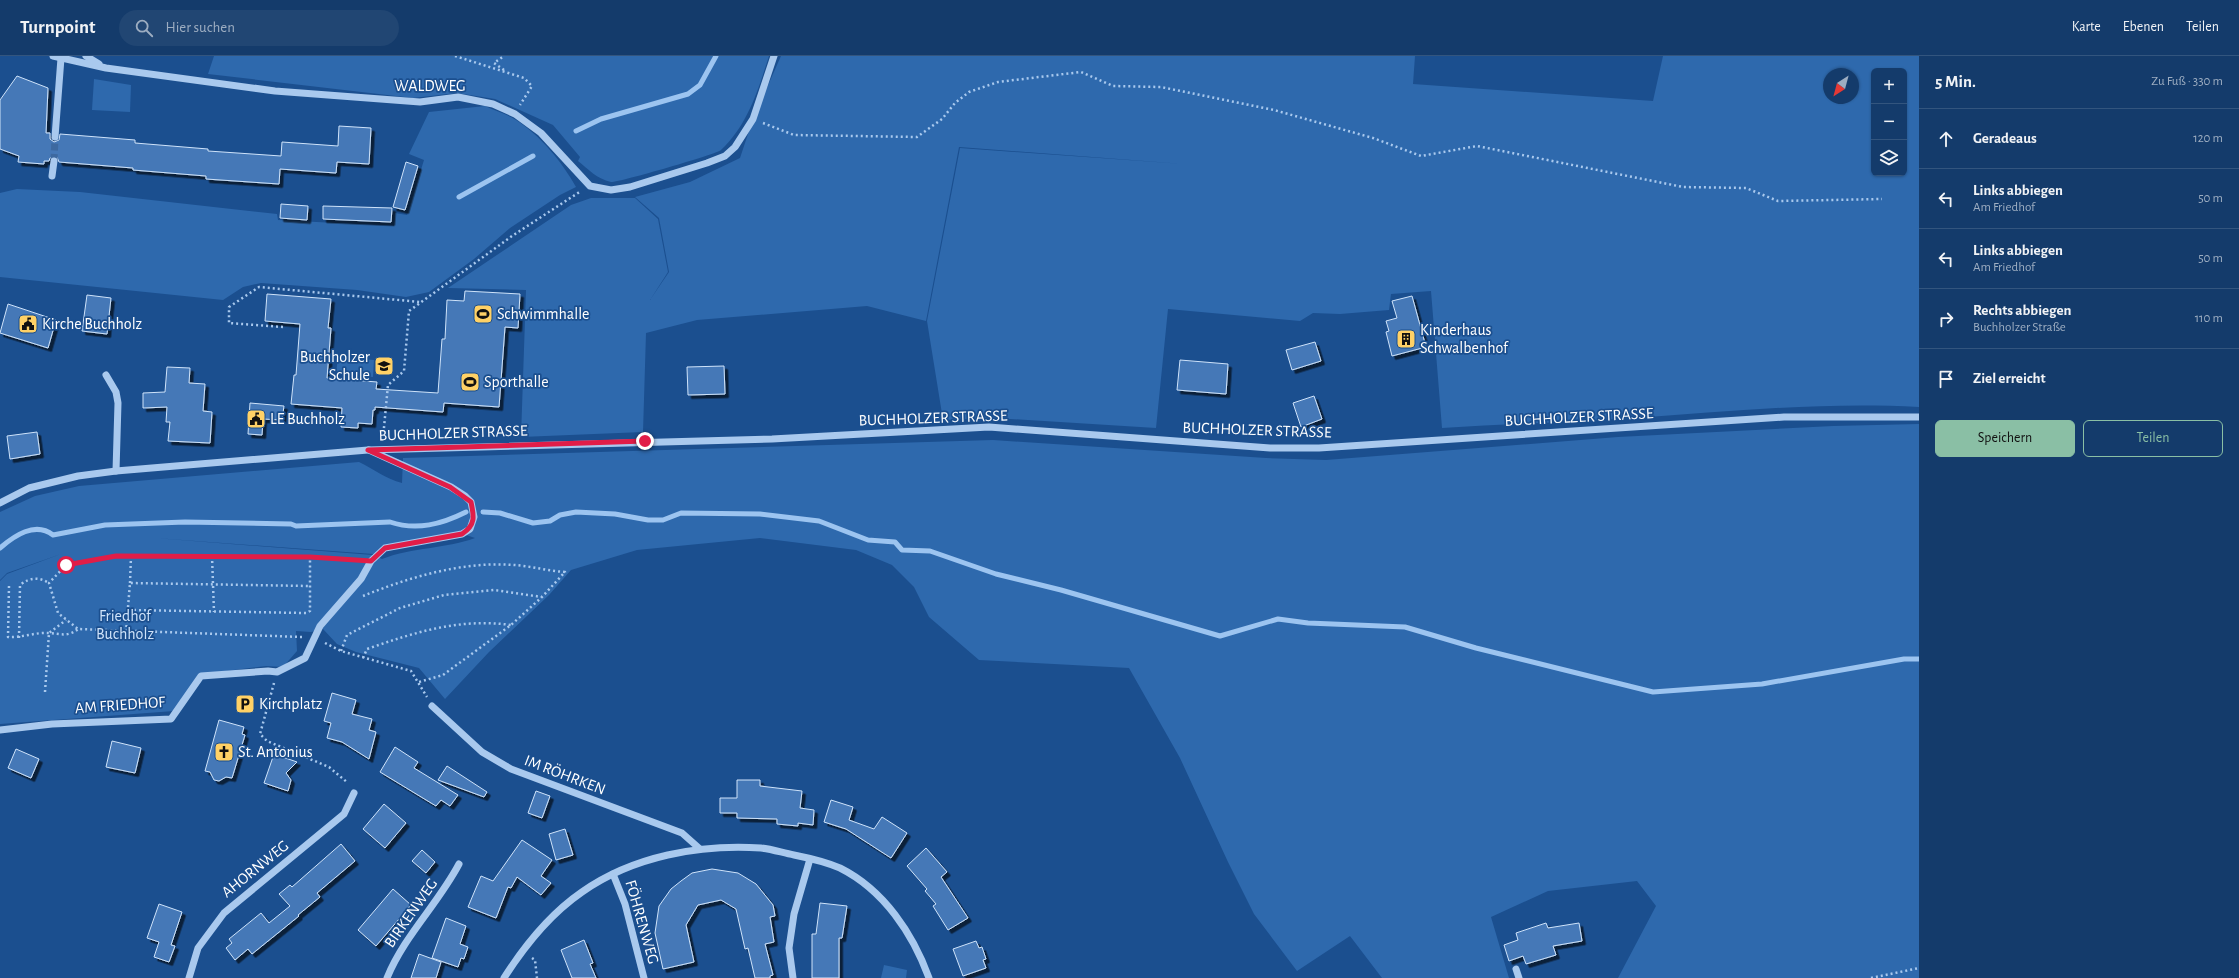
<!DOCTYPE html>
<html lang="de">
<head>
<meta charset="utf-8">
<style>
	body { margin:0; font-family:"Alegreya Sans",sans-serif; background:#214673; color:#f1f3f6 }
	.controls { position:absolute; right:12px; top:12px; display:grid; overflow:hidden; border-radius:6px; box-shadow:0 1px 3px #0004 }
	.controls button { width:36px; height:36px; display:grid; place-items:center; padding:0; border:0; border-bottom:1px solid #33557e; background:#143b6b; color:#f1f3f6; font:20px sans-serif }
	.compass { position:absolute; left:1823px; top:12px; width:36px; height:36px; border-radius:50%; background:#143b6b; box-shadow:0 1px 3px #0004; rotate:216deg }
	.stop { position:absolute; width:12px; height:12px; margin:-9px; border:3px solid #e11d48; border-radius:50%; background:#fff }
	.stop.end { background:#e11d48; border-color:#fff; box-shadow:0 1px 4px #0008 }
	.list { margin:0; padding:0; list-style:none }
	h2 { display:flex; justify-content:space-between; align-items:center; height:52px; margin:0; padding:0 16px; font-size:17px }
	h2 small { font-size:13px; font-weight:400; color:#9dadc1 }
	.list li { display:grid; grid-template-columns:26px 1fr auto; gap:12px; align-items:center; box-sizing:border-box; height:60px; padding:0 16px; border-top:1px solid #33557e }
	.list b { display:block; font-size:15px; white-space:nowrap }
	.list p { margin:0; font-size:13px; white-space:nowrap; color:#9dadc1 }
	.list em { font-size:13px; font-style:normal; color:#9dadc1 }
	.actions { display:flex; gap:8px; padding:12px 16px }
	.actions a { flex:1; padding:9px 0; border:1px solid #8abfa5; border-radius:6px; text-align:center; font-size:14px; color:#8abfa5 }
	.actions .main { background:#8abfa5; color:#111 }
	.icon { flex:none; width:22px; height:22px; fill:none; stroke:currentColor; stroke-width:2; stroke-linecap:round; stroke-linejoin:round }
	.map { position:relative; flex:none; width:1919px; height:922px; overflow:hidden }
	header { display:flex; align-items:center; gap:24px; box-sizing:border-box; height:56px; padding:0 20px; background:#143b6b; border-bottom:1px solid #33557e }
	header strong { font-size:19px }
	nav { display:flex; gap:22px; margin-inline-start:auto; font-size:14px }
	.search { width:280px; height:36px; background:#214673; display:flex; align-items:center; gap:10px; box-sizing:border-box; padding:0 14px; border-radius:22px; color:#9dadc1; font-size:15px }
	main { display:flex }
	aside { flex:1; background:#143b6b }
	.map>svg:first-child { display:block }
	.green { fill:#2e69ad; fill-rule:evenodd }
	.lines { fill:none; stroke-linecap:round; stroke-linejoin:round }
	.stream { stroke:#9cc4f0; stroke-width:5 }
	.building { fill:#4478b7; stroke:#cfe3fa; filter:url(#shadow) }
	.minor-tunnel { stroke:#3d69a0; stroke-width:7; stroke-dasharray:7 3.5; stroke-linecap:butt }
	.path { stroke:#a9c9ee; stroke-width:2.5; stroke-dasharray:2 3; stroke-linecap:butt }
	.minor { stroke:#a9c9ee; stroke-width:7 }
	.route { stroke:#e11d48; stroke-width:5 }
	.labels { text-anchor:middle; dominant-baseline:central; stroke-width:3.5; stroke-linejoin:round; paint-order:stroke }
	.street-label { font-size:16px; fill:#fff; stroke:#1b4f8f }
	.poi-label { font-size:16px; fill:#fff; stroke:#1b4f8f; text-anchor:start }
	.park-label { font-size:16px; fill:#cfe3fa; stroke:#1b4f8f }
</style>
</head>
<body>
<header>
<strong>Turnpoint</strong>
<div class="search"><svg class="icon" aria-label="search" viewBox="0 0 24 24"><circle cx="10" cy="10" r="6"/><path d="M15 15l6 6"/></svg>Hier suchen</div>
<nav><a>Karte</a><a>Ebenen</a><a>Teilen</a></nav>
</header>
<main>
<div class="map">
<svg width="1919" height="922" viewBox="0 0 1919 922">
	<defs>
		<filter id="shadow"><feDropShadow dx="3.5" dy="3.5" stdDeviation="0" flood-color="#0009"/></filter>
	</defs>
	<rect width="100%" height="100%" fill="#1b4f8f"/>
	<g class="green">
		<path d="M 214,0 L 769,0 C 758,34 748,69 721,94 C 717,98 617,127 611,126 C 597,123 588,113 578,105 L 580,101 L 553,69 L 495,43 L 457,37 L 413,42 L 208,18 Z"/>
		<path d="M 781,0 L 1415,0 L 1413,28 L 1653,45 L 1663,0 L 1919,0 L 1919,351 C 1824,346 1730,355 1635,362 C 1571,366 1506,368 1442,372 L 1431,235 L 1391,238 L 1389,254 L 1340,258 L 1313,257 L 1300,265 L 1168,253 L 1156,372 L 994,362 L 943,364 L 927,265 L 960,92 L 1184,108 L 959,91 L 926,265 L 867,250 L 697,264 L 646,277 L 643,376 L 521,381 L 526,234 L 448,232 L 571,149 L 591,142 L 635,142 L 658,163 L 668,216 L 650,244 L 669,216 L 659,162 L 635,141 L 690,126 L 740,102 L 753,63 ZM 1874,15 L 1904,15 L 1904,117 L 1874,117 ZM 1829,18 L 1853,18 L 1853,42 L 1829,42 Z"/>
		<polygon points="94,23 131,29 130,56 92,54"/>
		<path d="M 485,50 C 495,55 507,58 516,64 C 541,80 562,106 576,131 L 560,139 L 510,172 L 474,203 L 429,236 L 406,241 L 357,234 L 261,227 L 243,231 L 223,244 L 0,221 L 0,137 L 17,133 L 80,136 L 277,158 L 278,164 L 394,170 L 395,157 L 407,159 L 424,104 L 409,98 L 429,56 Z"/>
		<polygon points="338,301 374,304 373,321 336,318"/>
		<path d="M 1919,368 L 1919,922 L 1618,922 L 1656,850 L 1637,825 L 1548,835 L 1491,861 L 1509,922 L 1382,922 L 1350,880 L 1297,915 L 1254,858 L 1228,806 L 1180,702 L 1129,612 L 979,604 L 929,561 L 914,531 L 892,509 L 856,494 L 760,482 L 637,494 L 571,514 L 549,539 L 489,596 L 445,643 L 419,612 L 356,596 L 337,588 L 323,573 L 311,576 L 296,575 L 297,595 L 283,611 L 266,610 L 201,618 L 174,655 L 0,668 L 0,525 L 7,518 L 61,498 L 7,517 L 0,524 L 0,456 L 35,440 L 79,430 L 359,406 C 374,413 386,423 402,427 L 403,402 L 993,384 L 1266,402 L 1326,404 L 1618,381 L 1833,370 ZM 457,476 L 475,482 C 445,493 413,491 382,503 L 373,499 L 155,482 L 373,498 Z"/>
		<polygon points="884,909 907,914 906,922 881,922"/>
	</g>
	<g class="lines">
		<g class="stream">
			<polyline points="576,75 601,63 688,38 700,29 716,0"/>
			<polyline points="459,141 533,100"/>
			<polyline points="483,456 500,457 533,467 550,465 560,459 576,456 615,458 648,464 663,464 681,457 760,458 819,465 868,484 895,486 902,494 930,495 996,518 1061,534 1220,580 1278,563 1308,567 1405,571 1476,592 1653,636 1762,628 1904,603 1919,603"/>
			<path d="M 0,492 C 14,480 35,465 53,479 L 105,469 L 185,466 L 291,468 L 296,470 L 390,466 C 417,475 442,468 466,456"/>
		</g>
	</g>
	<g class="building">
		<polygon points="17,20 48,32 46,77 50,77 50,83 54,86 59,84 60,78 135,84 135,87 208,93 208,95 281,100 282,86 338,90 339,70 371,72 369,108 337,106 336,117 280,113 279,128 206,123 206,120 133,114 133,112 59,106 57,101 54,100 50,102 49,105 44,105 44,108 18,106 19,100 0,93 0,44"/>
		<polygon points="406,106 418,110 405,154 393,151"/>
		<polygon points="281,148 308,150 307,164 280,162"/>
		<polygon points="323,150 392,152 391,166 323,163"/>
		<polygon points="465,235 520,238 518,272 505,271 499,351 444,347 443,356 375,351 375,354 373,354 372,368 358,367 358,372 341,371 342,352 291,348 294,319 296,319 300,268 265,265 267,238 331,243 328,272 331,272 327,322 377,326 376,333 438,337 442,283 445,283 447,244 464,245"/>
		<polygon points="87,239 111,242 107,278 82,275"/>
		<polygon points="1412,240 1426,291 1392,300 1386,276 1389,275 1386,265 1397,262 1392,245"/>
		<polygon points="8,248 56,264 48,292 0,277"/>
		<polygon points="1315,286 1321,305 1292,314 1286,294"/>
		<polygon points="1180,304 1228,308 1226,338 1177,334"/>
		<polygon points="724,310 725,338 688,339 687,311"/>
		<polygon points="167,311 190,312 189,327 205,328 203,355 212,356 210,387 168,385 170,366 166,366 167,351 143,352 143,337 165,336"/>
		<polygon points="1314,340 1322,363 1301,371 1293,347"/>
		<polygon points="250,347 284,350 282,364 263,363 262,379 248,378"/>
		<polygon points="37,376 40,398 10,403 7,380"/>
		<polygon points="332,637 356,644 352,658 372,663 369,674 376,676 369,703 342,686 327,682 331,667 324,665"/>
		<polygon points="219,664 244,671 242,678 245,679 232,722 226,721 219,725 214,724 210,716 205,715"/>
		<polygon points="112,685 141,692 135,717 106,711"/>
		<polygon points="395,691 418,706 414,712 458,739 450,750 441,744 436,750 380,716"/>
		<polygon points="16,693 39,703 31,722 8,712"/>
		<polygon points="274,698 297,706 286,717 291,724 288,735 264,727"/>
		<polygon points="447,710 487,736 484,741 438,724"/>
		<polygon points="737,724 760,724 760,730 802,735 800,752 814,754 813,769 798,767 798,770 777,768 777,763 737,762 737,757 720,757 720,742 737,742"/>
		<polygon points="536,735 550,740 542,762 528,757"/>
		<polygon points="831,744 853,751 849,764 874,773 882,761 907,777 891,802 846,773 824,766"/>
		<polygon points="384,748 406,767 385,792 363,773"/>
		<polygon points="565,773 573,799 556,804 549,778"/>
		<polygon points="522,784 552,804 541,820 551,827 541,839 517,821 511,832 508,831 496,862 468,851 481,820 493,825"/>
		<polygon points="341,788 355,805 317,837 320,841 298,859 299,860 252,898 248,893 235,904 226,892 232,887 229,883 261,857 269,867 290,850 279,838 290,829 292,831"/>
		<polygon points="926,792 947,816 941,821 968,862 948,874 933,850 936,848 925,835 927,833 907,810"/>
		<polygon points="422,794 435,806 426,817 412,805"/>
		<polygon points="712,813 738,817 756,828 773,849 775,860 770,861 774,886 765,888 773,919 770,920 770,922 755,922 748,892 745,893 736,853 721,844 698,849 686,869 694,906 663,913 655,877 659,850 671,833 681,825 692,817"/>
		<polygon points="393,833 411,849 376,890 358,874"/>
		<polygon points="820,847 847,850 842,882 839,882 839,922 812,922 812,878 816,878"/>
		<polygon points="159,848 182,856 171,889 175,890 169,906 154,901 159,886 147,882"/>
		<polygon points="446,862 466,870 460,888 468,891 464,903 461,902 458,911 432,902"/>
		<polygon points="1546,867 1548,872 1579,867 1582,885 1553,890 1556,899 1526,908 1523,900 1509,905 1504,889 1518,884 1516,877"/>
		<polygon points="584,884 593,907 590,908 596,922 572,922 561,894"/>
		<polygon points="976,885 979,892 982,891 986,903 983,904 986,912 963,920 953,893"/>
		<polygon points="419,898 441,906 436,922 411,922"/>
	</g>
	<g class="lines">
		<polyline class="minor-tunnel" points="54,105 55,81"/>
		<g class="path">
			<polyline points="455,0 524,22 532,30 520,49"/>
			<polyline points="504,14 494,7 504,0"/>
			<polyline points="763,67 794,79 917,81 942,63 955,47 969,36 998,26 1081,16 1113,30 1161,31 1274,54 1373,82 1421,100 1477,90 1683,131 1746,132 1778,145 1882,143"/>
			<polyline points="283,271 229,267 229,251 259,231 420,246"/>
			<polyline points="383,382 388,329 404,315 409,255 512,180 581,135"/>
			<polyline points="212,500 214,556"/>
			<polyline points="130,527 131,500"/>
			<path d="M 9,530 L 8,581 C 21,582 36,576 49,577 C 61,578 68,581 78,573"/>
			<path d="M 363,540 C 410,521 463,505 514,509 C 531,510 548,515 565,516 L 542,541 L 511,569 L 443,619 L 419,626"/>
			<polyline points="129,554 306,557 310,555 310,501"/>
			<polyline points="126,576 130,527 310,530"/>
			<polyline points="302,581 78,573 58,557 49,527 66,509 116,500 310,501 358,504"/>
			<path d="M 19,582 L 20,529 C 30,521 39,521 49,527"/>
			<polyline points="325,587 341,595 411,615 427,641"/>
			<polyline points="341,595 347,579 400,552 444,539 494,534 542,541"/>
			<path d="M 363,602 L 367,593 C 416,576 459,562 511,569"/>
			<polyline points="274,627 260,678 267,685 329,711 348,727"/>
			<polyline points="45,636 49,577 66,564"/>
			<polyline points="532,902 535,904 537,922"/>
			<polyline points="1871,922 1919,912"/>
		</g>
		<g class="minor">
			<polyline points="53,0 106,12 275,35 420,46 458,41 493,48 515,58 541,77 590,130 611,134 630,131 707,107 725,100 735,91 753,63 774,0"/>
			<polyline points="86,0 99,8"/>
			<polyline points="55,81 61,2"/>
			<polyline points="52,120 54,105"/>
			<polyline points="106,319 116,336 118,347 116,415"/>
			<polyline points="0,447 29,432 78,420 116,415 368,394 772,383 989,371 1270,392 1319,392 1784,361 1919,361"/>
			<polyline points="432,650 482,696 511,713 682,777 700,793"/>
			<polyline points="0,674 52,668 171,663 201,620 268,615 277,616 305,602 320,570 361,523 371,505 385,492 462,478 470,473 474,461 471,446 465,440 451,431 369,394"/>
			<polyline points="613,818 625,848 644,922"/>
			<polyline points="1516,913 1519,922"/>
			<polyline points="189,922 198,892 224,857 344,758 354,737"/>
			<path d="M 387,922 C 404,880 438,848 459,808"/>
			<path d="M 504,922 C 525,889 550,858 582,836 C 633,800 700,788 761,792 C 772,793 783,797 794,799 C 809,802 826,806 840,812 C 884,834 913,878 929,922"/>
			<polyline points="793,922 789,892 794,858 810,803"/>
		</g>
	</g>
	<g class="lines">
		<path class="route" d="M 66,509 L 116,500 L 310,501 L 371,505 L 385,492 L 462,478 C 476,469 474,460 471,446 L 450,431 L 368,394 L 645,385"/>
	</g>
	<defs>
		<g id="stadium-square" transform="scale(1)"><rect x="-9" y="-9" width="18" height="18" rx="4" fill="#ffd166" stroke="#1b4f8f"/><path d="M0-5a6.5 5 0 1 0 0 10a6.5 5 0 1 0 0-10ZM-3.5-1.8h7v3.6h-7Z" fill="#111"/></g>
		<g id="civic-square" transform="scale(1)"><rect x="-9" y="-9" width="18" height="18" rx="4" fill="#ffd166" stroke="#1b4f8f"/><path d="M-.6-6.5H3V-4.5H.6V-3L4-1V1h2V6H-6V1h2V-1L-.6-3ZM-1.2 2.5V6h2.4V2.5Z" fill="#111"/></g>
		<g id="building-square" transform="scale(1)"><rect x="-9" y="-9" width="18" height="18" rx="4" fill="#ffd166" stroke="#1b4f8f"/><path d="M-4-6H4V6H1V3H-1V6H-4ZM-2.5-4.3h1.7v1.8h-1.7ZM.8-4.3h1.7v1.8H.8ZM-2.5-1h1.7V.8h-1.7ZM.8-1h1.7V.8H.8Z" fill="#111"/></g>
		<g id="school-square" transform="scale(1)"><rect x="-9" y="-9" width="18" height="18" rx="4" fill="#ffd166" stroke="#1b4f8f"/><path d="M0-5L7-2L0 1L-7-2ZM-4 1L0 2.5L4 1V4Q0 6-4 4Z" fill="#111"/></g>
		<g id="parking-square" transform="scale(1)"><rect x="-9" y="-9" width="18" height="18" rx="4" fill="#ffd166" stroke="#1b4f8f"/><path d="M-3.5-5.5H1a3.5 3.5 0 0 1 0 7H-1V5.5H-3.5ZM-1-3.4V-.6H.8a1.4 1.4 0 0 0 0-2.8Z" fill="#111"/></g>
		<g id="church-square" transform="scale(1)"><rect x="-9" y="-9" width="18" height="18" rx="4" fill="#ffd166" stroke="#1b4f8f"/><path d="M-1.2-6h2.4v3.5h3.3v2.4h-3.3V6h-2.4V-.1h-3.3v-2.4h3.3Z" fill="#111"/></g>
	</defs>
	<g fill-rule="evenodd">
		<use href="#stadium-square" x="483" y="258"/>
		<use href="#civic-square" x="28" y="268"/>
		<use href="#building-square" x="1406" y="283"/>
		<use href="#school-square" x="384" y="310"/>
		<use href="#stadium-square" x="470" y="326"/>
		<use href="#civic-square" x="256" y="363"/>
		<use href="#parking-square" x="245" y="648"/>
		<use href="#church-square" x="224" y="696"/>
	</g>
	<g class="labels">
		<g class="street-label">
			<text x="430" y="30">WALDWEG</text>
			<text transform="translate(1579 361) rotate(-3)">BUCHHOLZER STRASSE</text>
			<text transform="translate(933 362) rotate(-2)">BUCHHOLZER STRASSE</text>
			<text transform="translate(1257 374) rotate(2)">BUCHHOLZER STRASSE</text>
			<text transform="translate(453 377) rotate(-2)">BUCHHOLZER STRASSE</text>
			<text transform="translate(120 649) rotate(-4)">AM FRIEDHOF</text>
			<text transform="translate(565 719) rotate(21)">IM RÖHRKEN</text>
			<text transform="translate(255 813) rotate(-39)">AHORNWEG</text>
			<text transform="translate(411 857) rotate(-55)">BIRKENWEG</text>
			<text transform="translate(642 866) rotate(74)">FÖHRENWEG</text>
		</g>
		<g class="poi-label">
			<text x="497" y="258">Schwimmhalle</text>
			<text x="42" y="268">Kirche Buchholz</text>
			<text x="1420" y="274">Kinderhaus<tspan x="1420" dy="18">Schwalbenhof</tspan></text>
			<text x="370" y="301" text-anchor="end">Buchholzer<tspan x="370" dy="18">Schule</tspan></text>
			<text x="484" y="326">Sporthalle</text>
			<text x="270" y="363">LE Buchholz</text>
			<text x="259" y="648">Kirchplatz</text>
			<text x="238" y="696">St. Antonius</text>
		</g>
		<g class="park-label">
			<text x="125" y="560">Friedhof<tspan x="125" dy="18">Buchholz</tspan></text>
		</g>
	</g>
</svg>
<div class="controls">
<button>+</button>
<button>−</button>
<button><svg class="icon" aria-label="layers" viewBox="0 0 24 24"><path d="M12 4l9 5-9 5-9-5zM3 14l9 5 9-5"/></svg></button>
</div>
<svg class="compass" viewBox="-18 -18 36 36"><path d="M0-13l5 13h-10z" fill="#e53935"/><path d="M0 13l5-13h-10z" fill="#9dadc1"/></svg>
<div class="stop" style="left:66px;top:509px"></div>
<div class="stop end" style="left:645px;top:385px"></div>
</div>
<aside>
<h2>5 Min.<small>Zu Fuß · 330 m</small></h2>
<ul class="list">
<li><svg class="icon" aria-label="ahead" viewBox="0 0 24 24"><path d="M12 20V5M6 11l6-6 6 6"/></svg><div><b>Geradeaus</b></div><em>120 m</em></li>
<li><svg class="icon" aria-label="left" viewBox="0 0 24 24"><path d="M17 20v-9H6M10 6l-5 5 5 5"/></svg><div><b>Links abbiegen</b><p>Am Friedhof</p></div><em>50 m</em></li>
<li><svg class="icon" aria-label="left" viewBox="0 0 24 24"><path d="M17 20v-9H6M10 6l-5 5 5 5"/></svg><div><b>Links abbiegen</b><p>Am Friedhof</p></div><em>50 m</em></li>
<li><svg class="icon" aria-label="right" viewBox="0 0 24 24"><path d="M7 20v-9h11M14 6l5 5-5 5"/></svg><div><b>Rechts abbiegen</b><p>Buchholzer Straße</p></div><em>110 m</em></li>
<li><svg class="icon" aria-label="arrive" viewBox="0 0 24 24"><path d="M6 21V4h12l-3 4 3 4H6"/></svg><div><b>Ziel erreicht</b></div></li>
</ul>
<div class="actions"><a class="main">Speichern</a><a>Teilen</a></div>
</aside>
</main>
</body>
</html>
